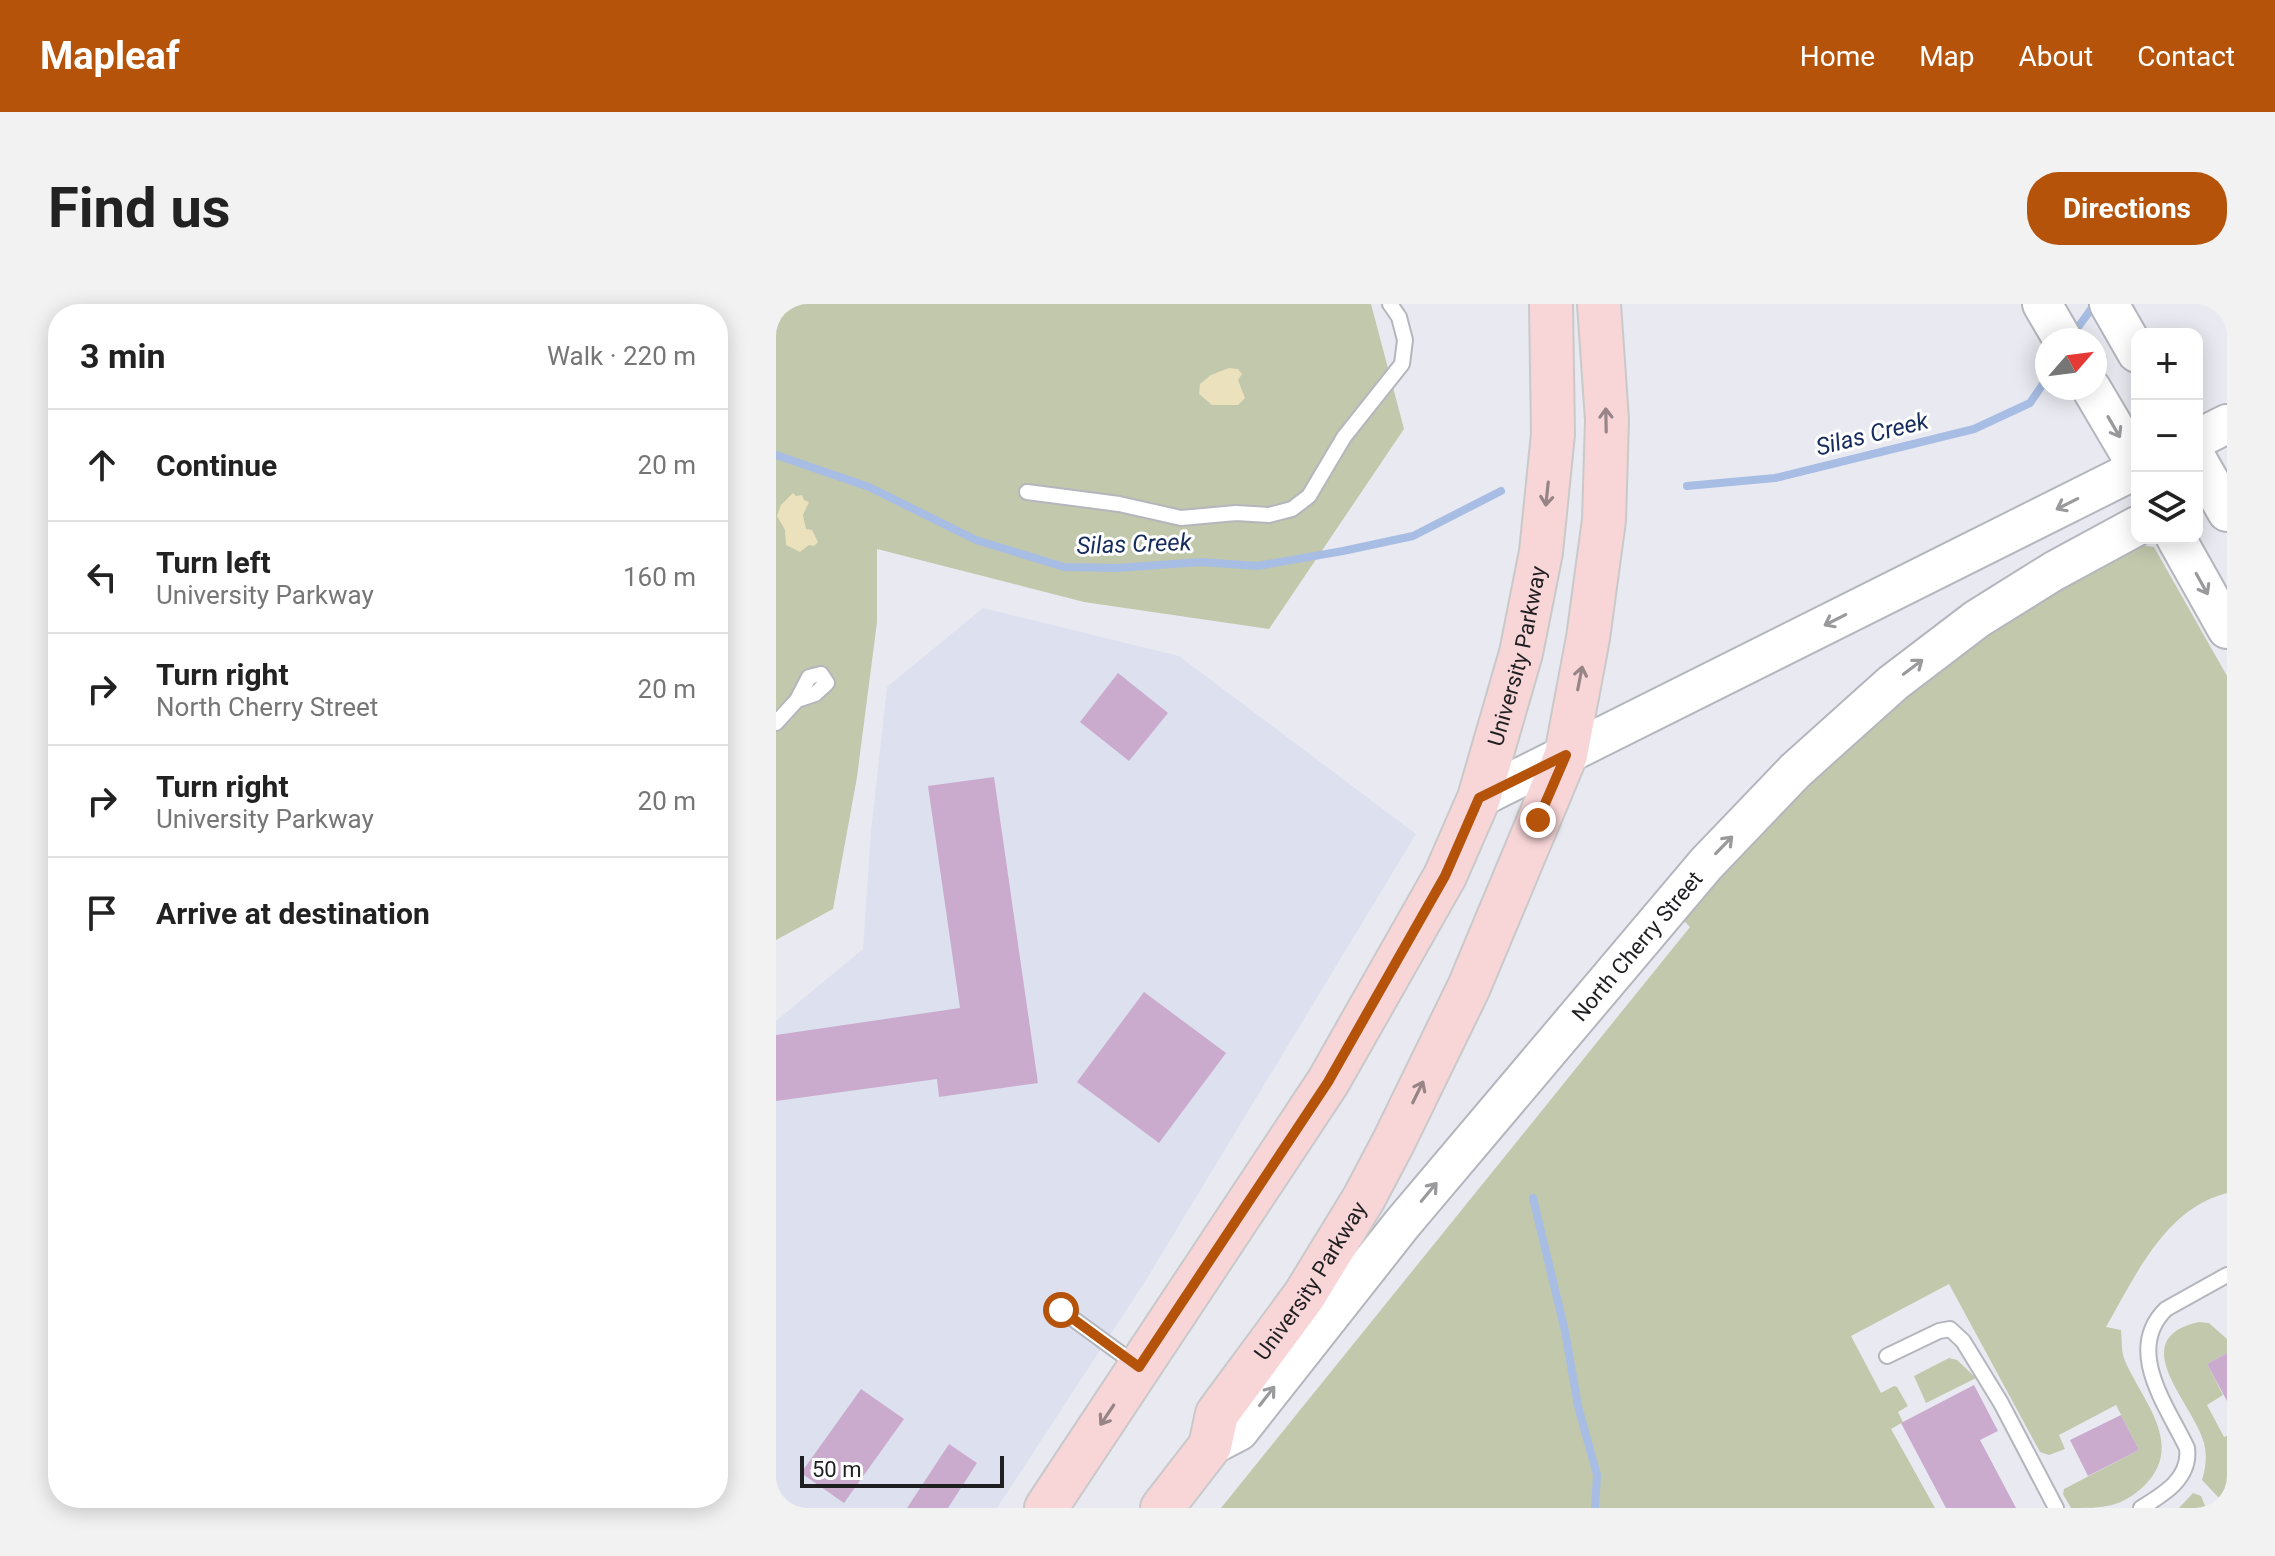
<!DOCTYPE html>
<html lang="en">
<head>
<meta charset="utf-8">
<style>
	body { margin:0; font-family:Roboto,sans-serif; background:#f2f2f2; color:#222 }
	.controls { position:absolute; right:24px; top:24px; display:grid; overflow:hidden; border-radius:16px; box-shadow:0 4px 20px #0003 }
	.controls button { width:72px; height:72px; display:grid; place-items:center; padding:0; border:0; border-bottom:2px solid #e0e0e0; background:#fff; color:#222; font:40px sans-serif }
	.compass { position:absolute; left:1259px; top:24px; width:72px; height:72px; border-radius:50%; background:#fff; box-shadow:0 4px 20px #0003; rotate:62deg }
	.scale { position:absolute; left:24px; bottom:20px; width:204px; box-sizing:border-box; padding-left:8px; border:4px solid #1f1f22; border-top:0; font-size:22px; line-height:28px; white-space:nowrap; color:#1f1f22; -webkit-text-stroke:6px #fff; paint-order:stroke }
	.stop { position:absolute; width:24px; height:24px; margin:-18px; border:6px solid #b45309; border-radius:50%; background:#fff }
	.stop.end { background:#b45309; border-color:#fff; box-shadow:0 2px 8px #0008 }
	.list { margin:0; padding:0; list-style:none }
	h2 { display:flex; justify-content:space-between; align-items:center; height:104px; margin:0; padding:0 32px; font-size:34px }
	h2 small { font-size:26px; font-weight:400; color:#767676 }
	.list li { display:grid; grid-template-columns:52px 1fr auto; gap:24px; align-items:center; box-sizing:border-box; height:112px; padding:0 32px; border-top:2px solid #e0e0e0 }
	.list b { display:block; font-size:30px; white-space:nowrap }
	.list p { margin:0; font-size:26px; white-space:nowrap; color:#767676 }
	.list em { font-size:26px; font-style:normal; color:#767676 }
	.icon { flex:none; width:44px; height:44px; fill:none; stroke:currentColor; stroke-width:2; stroke-linecap:round; stroke-linejoin:round }
	.map { position:relative; flex:none; width:1451px; height:1204px; overflow:hidden; border-radius:32px }
	header { display:flex; align-items:center; gap:48px; box-sizing:border-box; height:112px; padding:0 40px; background:#b45309; color:#fff }
	header strong { font-size:38px }
	nav { display:flex; gap:44px; margin-inline-start:auto; font-size:28px }
	.intro { display:flex; align-items:center; justify-content:space-between; box-sizing:border-box; height:192px; padding:0 48px }
	h1 { margin:0; font-size:56px }
	.button { padding:20px 36px; border-radius:32px; background:#b45309; color:#fff; font-size:28px; font-weight:700 }
	main { display:flex; gap:48px; padding:0 48px }
	aside { flex:1; background:#fff; border-radius:32px; box-shadow:0 4px 20px #0003 }
	.map>svg:first-child { display:block }
	.built { fill:#dde0ee }
	.green { fill:#c1c8ac }
	.sand { fill:#ebe1bc }
	.lines { fill:none; stroke-linecap:round; stroke-linejoin:round }
	.stream { stroke:#a8bde4; stroke-width:8 }
	.building { fill:#caabce }
	.service-casing { stroke:#b4b6bd; stroke-width:18 }
	.secondary-casing { stroke:#b4b6bd; stroke-width:42 }
	.primary-casing { stroke:#c9c9ca; stroke-width:46 }
	.service { stroke:#fff; stroke-width:14 }
	.secondary { stroke:#fff; stroke-width:38 }
	.primary { stroke:#f8d6d8; stroke-width:42 }
	.oneway { stroke:#968486 }
	.oneway2 { stroke:#9a9a9c }
	.route { stroke:#b45309; stroke-width:10 }
	.labels { text-anchor:middle; dominant-baseline:central; stroke-width:6; stroke-linejoin:round; paint-order:stroke }
	.street-label { font-size:22px; fill:#1f1f22; stroke:#fff }
	.water-label { font-size:24px; font-style:italic; fill:#152c5c; stroke:#fff }
</style>
</head>
<body>
<header>
<strong>Mapleaf</strong>
<nav><a>Home</a><a>Map</a><a>About</a><a>Contact</a></nav>
</header>
<div class="intro"><h1>Find us</h1><a class="button">Directions</a></div>
<main>
<aside>
<h2>3 min<small>Walk · 220 m</small></h2>
<ul class="list">
<li><svg class="icon" aria-label="ahead" viewBox="0 0 24 24"><path d="M12 20V5M6 11l6-6 6 6"/></svg><div><b>Continue</b></div><em>20 m</em></li>
<li><svg class="icon" aria-label="left" viewBox="0 0 24 24"><path d="M17 20v-9H6M10 6l-5 5 5 5"/></svg><div><b>Turn left</b><p>University Parkway</p></div><em>160 m</em></li>
<li><svg class="icon" aria-label="right" viewBox="0 0 24 24"><path d="M7 20v-9h11M14 6l5 5-5 5"/></svg><div><b>Turn right</b><p>North Cherry Street</p></div><em>20 m</em></li>
<li><svg class="icon" aria-label="right" viewBox="0 0 24 24"><path d="M7 20v-9h11M14 6l5 5-5 5"/></svg><div><b>Turn right</b><p>University Parkway</p></div><em>20 m</em></li>
<li><svg class="icon" aria-label="arrive" viewBox="0 0 24 24"><path d="M6 21V4h12l-3 4 3 4H6"/></svg><div><b>Arrive at destination</b></div></li>
</ul>
</aside>
<div class="map">
<svg width="1451" height="1204" viewBox="0 0 1451 1204">
	<rect width="100%" height="100%" fill="#e9eaf1"/>
	<polygon class="built" points="207,304 403,352 640,530 370,976 221,1204 0,1204 0,717 87,645 95,527 111,383"/>
	<g class="green">
		<polygon points="0,0 595,0 628,125 493,325 308,298 101,245 101,318 81,473 57,605 0,636"/>
		<path d="M 1364,241 L 1378,243 L 1451,372 L 1451,889 C 1390,904 1359,972 1330,1023 L 1345,1026 C 1346,1036 1345,1047 1349,1057 C 1367,1098 1409,1140 1369,1181 C 1345,1204 1327,1204 1295,1204 L 1287,1190 L 1288,1185 L 1363,1146 L 1340,1101 L 1283,1131 L 1289,1145 L 1273,1151 L 1264,1148 L 1173,980 L 1075,1032 L 1105,1089 L 1118,1082 L 1121,1083 L 1132,1102 L 1122,1108 L 1127,1118 L 1115,1125 L 1159,1204 L 445,1204 L 914,623 L 907,616 L 990,522 L 1120,396 L 1238,311 Z"/>
		<path d="M 1423,1018 L 1433,1019 L 1451,1035 L 1451,1049 L 1431,1060 L 1447,1091 L 1431,1101 L 1448,1133 L 1451,1132 L 1451,1191 L 1444,1195 L 1426,1176 C 1430,1164 1431,1151 1428,1139 C 1419,1101 1346,1035 1423,1018 Z"/>
		<polygon points="1173,1054 1181,1056 1200,1074 1150,1099 1138,1072"/>
		<polygon points="1417,1189 1425,1192 1430,1204 1403,1204"/>
	</g>
	<g class="sand">
		<polygon points="453,64 462,65 466,70 462,76 469,94 462,101 436,101 423,90 424,80 435,71"/>
		<polygon points="17,189 20,192 26,191 28,196 33,198 27,211 30,225 36,226 42,238 38,242 33,241 24,248 10,241 9,226 1,212 5,201"/>
	</g>
	<g class="lines">
		<g class="stream">
			<path d="M 1297,32 C 1303,19 1312,12 1318,0"/>
			<polyline points="0,151 93,183 200,236 288,263 341,264 425,258 481,262 567,247 637,232 725,187"/>
			<polyline points="911,182 999,174 1198,125 1254,99 1271,74"/>
			<polyline points="757,894 789,1027 802,1102 821,1171 819,1204"/>
		</g>
	</g>
	<g class="building">
		<polygon points="342,369 392,409 353,457 304,418"/>
		<polygon points="218,473 262,779 163,793 161,775 0,797 0,731 184,704 152,482"/>
		<polygon points="368,688 450,749 383,839 301,778"/>
		<polygon points="1451,1049 1451,1097 1431,1060"/>
		<polygon points="1198,1081 1222,1127 1204,1136 1240,1204 1170,1204 1125,1119"/>
		<polygon points="85,1085 128,1115 68,1199 25,1169"/>
		<polygon points="1345,1111 1363,1146 1312,1172 1294,1136"/>
		<polygon points="173,1140 201,1159 172,1204 131,1204"/>
	</g>
	<g class="lines">
		<g class="service-casing">
			<g id="service">
				<polyline points="251,188 343,200 405,214 460,209 493,211 516,205 533,192 568,133 626,60 629,36 623,13 614,0"/>
				<polyline points="0,419 21,396 33,373 45,370 51,379 39,390 21,396"/>
				<polyline points="285,1006 359,1060"/>
				<polyline points="1111,1052 1163,1027 1174,1025 1187,1037 1225,1099 1280,1204"/>
				<path d="M 1365,1204 C 1388,1190 1415,1174 1411,1144 C 1391,1102 1348,1046 1390,1005 L 1451,971"/>
			</g>
		</g>
		<g class="secondary-casing">
			<g id="secondary">
				<polyline points="1266,0 1287,36"/>
				<polyline points="1333,0 1361,49"/>
				<polyline points="1315,84 1361,162"/>
				<polyline points="1421,135 1451,120"/>
				<polyline points="1421,155 1451,208"/>
				<polyline points="1400,234 1451,325"/>
				<polyline points="703,494 1361,165"/>
				<path id="s1" d="M 434,1142 L 463,1127 L 626,920 L 930,560 L 1019,467 L 1117,379 L 1201,315 L 1278,267 L 1361,222"/>
			</g>
		</g>
		<g class="primary-casing">
			<g id="primary">
				<path id="s2" d="M 270,1204 L 552,778 L 669,572 L 703,494 L 745,349 L 765,248 L 777,130 L 775,0"/>
				<path id="s3" d="M 386,1204 L 434,1142 L 441,1110 L 528,992 L 588,894 L 618,837 L 693,683 L 790,451 L 812,334 L 828,216 L 831,116 L 823,0"/>
			</g>
		</g>
		<use href="#service" class="service"/>
		<use href="#secondary" class="secondary"/>
		<use href="#primary" class="primary"/>
	</g>
	<defs><path id="oneway-shaft" d="M-6 0H5M1.5-3L5.5 0L1.5 3" fill="none" stroke-width="1.6" stroke-linecap="round" stroke-linejoin="round" transform="scale(2)"/></defs>
	<g class="oneway">
		<use href="#oneway-shaft" transform="translate(830 116) rotate(-91)"/>
		<use href="#oneway-shaft" transform="translate(771 190) rotate(96)"/>
		<use href="#oneway-shaft" transform="translate(804 374) rotate(-79)"/>
		<use href="#oneway-shaft" transform="translate(642 788) rotate(-64)"/>
		<use href="#oneway-shaft" transform="translate(331 1111) rotate(124)"/>
	</g>
	<g class="oneway2">
		<use href="#oneway-shaft" transform="translate(1338 123) rotate(60)"/>
		<use href="#oneway-shaft" transform="translate(1291 200) rotate(153)"/>
		<use href="#oneway-shaft" transform="translate(1426 280) rotate(61)"/>
		<use href="#oneway-shaft" transform="translate(1059 316) rotate(153)"/>
		<use href="#oneway-shaft" transform="translate(1137 363) rotate(-37)"/>
		<use href="#oneway-shaft" transform="translate(948 541) rotate(-46)"/>
		<use href="#oneway-shaft" transform="translate(653 888) rotate(-50)"/>
		<use href="#oneway-shaft" transform="translate(491 1092) rotate(-52)"/>
	</g>
	<g class="lines">
		<polyline class="route" points="285,1006 363,1063 552,778 669,572 703,494 790,451 762,516"/>
	</g>
	<g class="labels">
		<g class="street-label">
			<text stroke="none"><textPath href="#s2" startOffset="980">University Parkway</textPath></text>
			<text stroke="none"><textPath href="#s1" startOffset="660">North Cherry Street</textPath></text>
			<text stroke="none"><textPath href="#s3" startOffset="274">University Parkway</textPath></text>
		</g>
		<g class="water-label">
			<text transform="translate(1096 130) rotate(-14)">Silas Creek</text>
			<text transform="translate(358 240) rotate(-2)">Silas Creek</text>
		</g>
	</g>
</svg>
<div class="controls">
<button>+</button>
<button>−</button>
<button><svg class="icon" aria-label="layers" viewBox="0 0 24 24"><path d="M12 4l9 5-9 5-9-5zM3 14l9 5 9-5"/></svg></button>
</div>
<svg class="compass" viewBox="-18 -18 36 36"><path d="M0-13l5 13h-10z" fill="#e53935"/><path d="M0 13l5-13h-10z" fill="#767676"/></svg>
<div class="scale">50 m</div>
<div class="stop" style="left:285px;top:1006px"></div>
<div class="stop end" style="left:762px;top:516px"></div>
</div>
</main>
</body>
</html>
